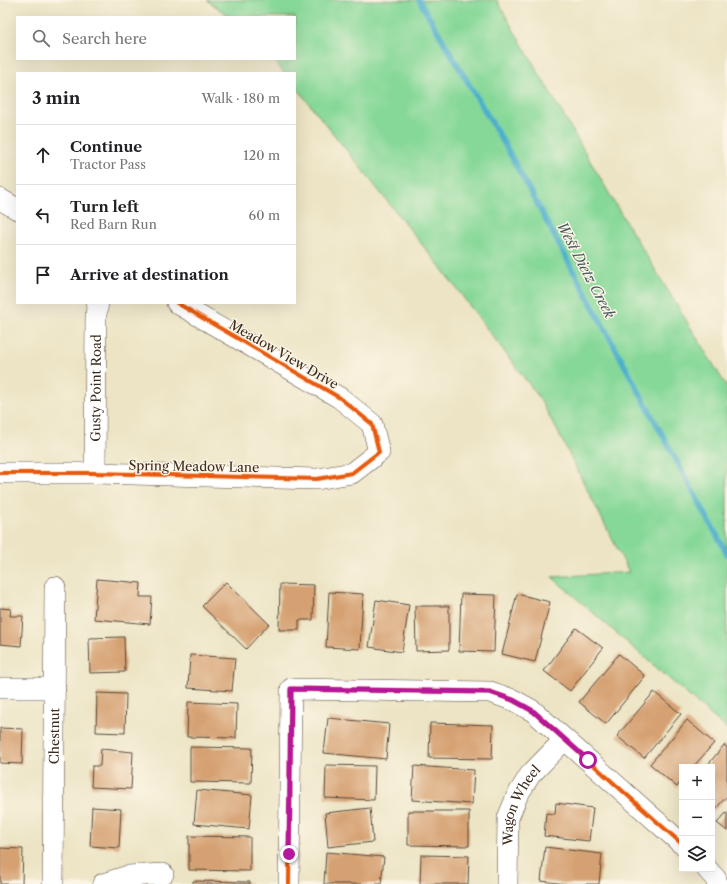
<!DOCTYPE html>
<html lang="en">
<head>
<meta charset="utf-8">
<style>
	body { margin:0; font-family:"Libre Caslon Text",serif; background:#f6f6f6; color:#202124 }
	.controls { position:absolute; right:12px; bottom:12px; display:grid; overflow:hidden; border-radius:0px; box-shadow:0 4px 16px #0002 }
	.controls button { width:36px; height:36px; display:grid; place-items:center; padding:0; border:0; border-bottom:1px solid #e0e0e0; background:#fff; color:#202124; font:20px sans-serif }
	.stop { position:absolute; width:12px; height:12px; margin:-9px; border:3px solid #b5179e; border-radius:50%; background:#fff }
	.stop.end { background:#b5179e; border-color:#fff; box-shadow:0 1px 4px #0008 }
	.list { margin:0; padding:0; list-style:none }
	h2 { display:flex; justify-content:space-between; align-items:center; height:52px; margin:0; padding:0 16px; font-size:17px }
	h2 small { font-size:13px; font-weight:400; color:#757577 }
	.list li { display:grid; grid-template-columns:26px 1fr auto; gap:12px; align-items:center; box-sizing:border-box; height:60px; padding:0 16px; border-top:1px solid #e0e0e0 }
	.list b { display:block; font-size:15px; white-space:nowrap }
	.list p { margin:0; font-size:13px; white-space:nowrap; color:#757577 }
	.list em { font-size:13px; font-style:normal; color:#757577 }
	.icon { flex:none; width:22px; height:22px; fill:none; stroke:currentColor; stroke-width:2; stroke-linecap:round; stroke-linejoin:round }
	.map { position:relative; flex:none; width:727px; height:884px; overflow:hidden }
	.search { position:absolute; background:#fff; box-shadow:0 4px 16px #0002; left:16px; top:16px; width:280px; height:44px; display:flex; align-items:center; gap:10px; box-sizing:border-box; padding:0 14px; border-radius:0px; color:#757577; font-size:15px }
	.panel { position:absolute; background:#fff; box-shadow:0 4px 16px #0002; left:16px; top:72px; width:280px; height:232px; border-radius:0px }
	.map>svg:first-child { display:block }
	.green { fill:#86d898; stroke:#60815b }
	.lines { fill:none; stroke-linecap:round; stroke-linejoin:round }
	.stream { stroke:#4dafcc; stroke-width:5.5 }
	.building { fill:#d6a172 }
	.street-casing { stroke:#564637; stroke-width:22 }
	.street { stroke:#fff; stroke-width:21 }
	.cycleway-casing { stroke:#fcf5e5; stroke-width:6 }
	.cycleway { stroke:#e8590c; stroke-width:4 }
	.route { stroke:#b5179e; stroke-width:5 }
	.labels { text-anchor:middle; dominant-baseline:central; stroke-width:3; stroke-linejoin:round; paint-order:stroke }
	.street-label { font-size:13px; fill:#3b2a1e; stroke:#fcf5e5 }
	.water-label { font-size:14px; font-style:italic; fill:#41595b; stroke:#fcf5e5 }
</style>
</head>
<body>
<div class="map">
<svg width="727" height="884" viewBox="0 0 727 884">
	<rect width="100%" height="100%" fill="#fcf5e5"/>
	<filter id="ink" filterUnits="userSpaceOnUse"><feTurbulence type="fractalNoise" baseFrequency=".025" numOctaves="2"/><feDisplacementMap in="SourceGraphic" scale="8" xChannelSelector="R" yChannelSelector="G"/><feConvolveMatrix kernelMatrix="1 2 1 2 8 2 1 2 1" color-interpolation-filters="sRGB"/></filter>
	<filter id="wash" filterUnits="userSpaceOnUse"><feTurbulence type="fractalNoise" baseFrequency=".012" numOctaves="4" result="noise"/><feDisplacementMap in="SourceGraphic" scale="16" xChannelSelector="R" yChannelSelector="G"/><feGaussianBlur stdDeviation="0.9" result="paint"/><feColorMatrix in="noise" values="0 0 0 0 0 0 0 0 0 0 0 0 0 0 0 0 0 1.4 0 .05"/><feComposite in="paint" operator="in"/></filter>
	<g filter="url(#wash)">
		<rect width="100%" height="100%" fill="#ece4c4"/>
		<polygon class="green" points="207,0 497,0 513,29 624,219 727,387 727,729 552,577 629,572 558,432 538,396 444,272 295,86 295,73 284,73 273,59 295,59 295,17 230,17"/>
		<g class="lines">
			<polyline class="stream" points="419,0 505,145 727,554"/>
		</g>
		<g id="blocks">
			<g class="building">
				<polygon points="97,579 141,583 140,597 152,597 150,624 94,619"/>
				<polygon points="226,582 269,624 246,649 202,606"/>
				<polygon points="280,584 314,585 313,620 299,620 299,630 279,630"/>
				<polygon points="329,592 363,594 360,649 326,647"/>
				<polygon points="461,594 496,595 494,652 459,651"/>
				<polygon points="517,594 550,602 535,662 502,654"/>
				<polygon points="376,600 409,605 402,652 369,647"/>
				<polygon points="415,606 449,606 449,650 416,651"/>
				<polygon points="0,608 11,609 10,616 23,616 21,646 0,644"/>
				<polygon points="576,628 603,648 570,691 544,671"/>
				<polygon points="124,637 125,672 90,673 89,638"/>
				<polygon points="619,654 645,676 606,724 579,702"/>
				<polygon points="190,655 235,658 232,691 188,688"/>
				<polygon points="654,692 681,714 644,758 617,736"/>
				<polygon points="97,693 126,694 125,733 96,732"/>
				<polygon points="188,702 237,704 236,738 187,737"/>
				<polygon points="328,718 389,724 386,759 324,753"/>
				<polygon points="687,720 714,743 693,767 682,767 682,780 677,787 650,764"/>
				<polygon points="430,723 493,725 492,759 429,758"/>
				<polygon points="0,728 23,729 22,764 0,763"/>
				<polygon points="724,745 727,747 727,796 712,813 712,767 706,767"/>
				<polygon points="190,747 252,748 251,783 190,782"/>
				<polygon points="101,749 133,752 131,789 91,787 92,766 100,766"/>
				<polygon points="326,765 375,766 374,800 325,798"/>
				<polygon points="414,766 474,770 472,804 412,800"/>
				<polygon points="197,790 252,795 249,829 194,824"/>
				<polygon points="556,803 593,808 589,841 544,836 546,813 555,814"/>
				<polygon points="92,807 121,809 119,848 90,846"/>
				<polygon points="370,808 373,842 328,847 325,813"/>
				<polygon points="408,811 469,811 469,846 408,845"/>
				<polygon points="727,812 727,831 717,823"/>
				<polygon points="189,836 250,837 250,871 189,870"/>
				<polygon points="545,847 602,854 599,884 567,884 541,881"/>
				<polygon points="0,848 23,849 22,884 0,884"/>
				<polygon points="326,852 384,857 381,884 324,884"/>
				<polygon points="421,855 469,856 468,884 420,884"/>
				<polygon points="193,881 250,882 250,884 193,884"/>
			</g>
		</g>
	</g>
	<g filter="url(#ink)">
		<use href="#blocks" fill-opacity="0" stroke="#564637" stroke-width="1"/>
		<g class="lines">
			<g class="street-casing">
				<g id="street">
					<polyline points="0,199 17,209"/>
					<polyline points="0,473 95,473 317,479 352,473 379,452 372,424 340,398 177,303"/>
					<path id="s1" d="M 95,473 L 96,314 L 98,303"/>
					<polyline points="0,688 55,688"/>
					<polyline points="707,869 716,879 717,884"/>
					<path id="s2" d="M 53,884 L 55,587"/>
					<polyline points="103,884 128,876 163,874"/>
					<polyline points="289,884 291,689 490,692 513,700 533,711 682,844"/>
					<path id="s3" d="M 507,884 L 508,818 L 517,796 L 530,775 L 564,740"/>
				</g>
			</g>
			<use href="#street" class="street"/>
			<g class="cycleway-casing">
				<g id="cycleway">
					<polyline points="0,473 95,473 317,479 352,473 379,452 372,424 340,398 177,303"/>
					<polyline points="289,884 291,689 490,692 513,700 533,711 682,844"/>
				</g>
			</g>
			<use href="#cycleway" class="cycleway"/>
		</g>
	</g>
	<g class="lines" filter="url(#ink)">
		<polyline class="route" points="289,854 291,689 490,692 513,700 533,711 588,760"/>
	</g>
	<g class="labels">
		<g class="street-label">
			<text transform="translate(284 354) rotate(30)">Meadow View Drive</text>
			<text stroke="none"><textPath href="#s1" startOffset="85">Gusty Point Road</textPath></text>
			<text transform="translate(194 466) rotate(1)">Spring Meadow Lane</text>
			<text stroke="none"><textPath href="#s2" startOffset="148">Chestnut</textPath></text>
			<text stroke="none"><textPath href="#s3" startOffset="82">Wagon Wheel</textPath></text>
		</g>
		<g class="water-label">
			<text transform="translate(586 270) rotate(62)">West Dietz Creek</text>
		</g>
	</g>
</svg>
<div class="controls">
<button>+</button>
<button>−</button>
<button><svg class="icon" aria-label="layers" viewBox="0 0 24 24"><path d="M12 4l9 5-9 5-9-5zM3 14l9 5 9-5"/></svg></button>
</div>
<div class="stop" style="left:588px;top:760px"></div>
<div class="stop end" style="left:289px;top:854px"></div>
<div class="search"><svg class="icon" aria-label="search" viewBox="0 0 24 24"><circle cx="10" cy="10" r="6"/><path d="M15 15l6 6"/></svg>Search here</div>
<section class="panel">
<h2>3 min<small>Walk · 180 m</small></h2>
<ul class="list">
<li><svg class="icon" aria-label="ahead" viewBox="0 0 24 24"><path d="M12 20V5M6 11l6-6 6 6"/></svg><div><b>Continue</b><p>Tractor Pass</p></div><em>120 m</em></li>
<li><svg class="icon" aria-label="left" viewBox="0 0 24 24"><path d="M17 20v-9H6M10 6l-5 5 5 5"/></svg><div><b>Turn left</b><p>Red Barn Run</p></div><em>60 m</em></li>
<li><svg class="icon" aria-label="arrive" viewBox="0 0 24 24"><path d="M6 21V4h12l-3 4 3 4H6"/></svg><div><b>Arrive at destination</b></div></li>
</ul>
</section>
</div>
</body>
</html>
